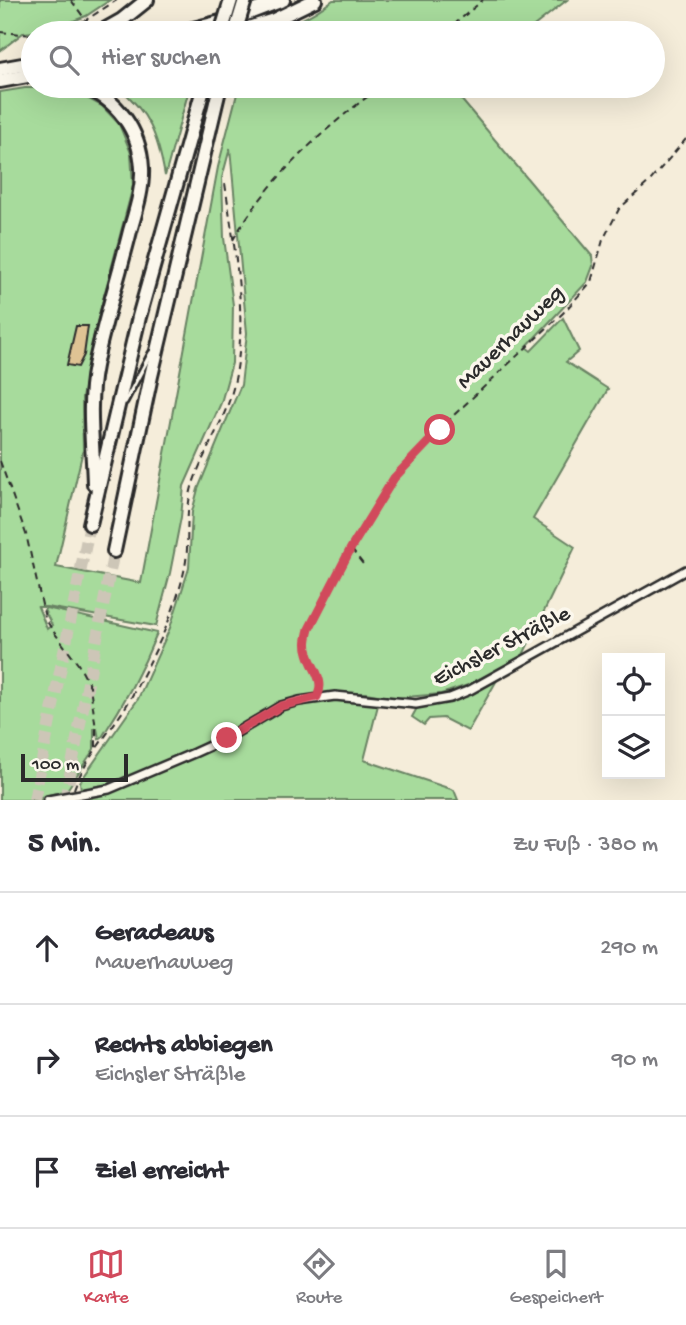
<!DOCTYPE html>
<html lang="de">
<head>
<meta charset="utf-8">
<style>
	body { margin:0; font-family:"Gochi Hand",sans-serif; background:#f2f2f3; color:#2b2b33 }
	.controls { position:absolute; right:21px; bottom:21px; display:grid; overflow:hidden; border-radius:0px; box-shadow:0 7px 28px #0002 }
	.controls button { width:63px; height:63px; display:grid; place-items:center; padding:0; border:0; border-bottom:2px solid #e1e1e2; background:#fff; color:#2b2b33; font:35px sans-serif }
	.scale { position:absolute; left:21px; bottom:18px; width:107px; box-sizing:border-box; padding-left:7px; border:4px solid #2b2b2b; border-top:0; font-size:19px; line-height:24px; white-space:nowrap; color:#2b2b2b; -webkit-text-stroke:5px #fbf7ec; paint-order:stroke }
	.stop { position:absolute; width:21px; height:21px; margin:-16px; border:5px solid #d1495b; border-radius:50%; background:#fff }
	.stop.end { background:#d1495b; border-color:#fff; box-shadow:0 2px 7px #0008 }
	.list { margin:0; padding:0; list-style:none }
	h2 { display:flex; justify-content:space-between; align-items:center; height:91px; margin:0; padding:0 28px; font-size:30px }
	h2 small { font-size:23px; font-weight:400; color:#7c7c81 }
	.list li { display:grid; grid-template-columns:46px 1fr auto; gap:21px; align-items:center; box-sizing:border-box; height:112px; padding:0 28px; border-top:2px solid #e1e1e2 }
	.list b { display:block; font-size:26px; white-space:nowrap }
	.list p { margin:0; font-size:23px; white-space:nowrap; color:#7c7c81 }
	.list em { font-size:23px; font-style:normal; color:#7c7c81 }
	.icon { flex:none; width:38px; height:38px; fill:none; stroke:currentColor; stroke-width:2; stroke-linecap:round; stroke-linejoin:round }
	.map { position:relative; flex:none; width:686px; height:800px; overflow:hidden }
	.search { position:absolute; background:#fff; box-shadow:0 7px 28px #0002; left:21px; right:21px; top:21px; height:77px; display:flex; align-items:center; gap:18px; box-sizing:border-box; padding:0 24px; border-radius:38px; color:#7c7c81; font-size:26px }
	.sheet { height:427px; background:#fff }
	nav { display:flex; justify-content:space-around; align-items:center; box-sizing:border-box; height:98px; border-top:2px solid #e1e1e2; background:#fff; font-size:19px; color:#7c7c81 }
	nav a { display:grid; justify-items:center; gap:4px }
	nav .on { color:#d1495b }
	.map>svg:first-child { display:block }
	.green { fill:#a7db9c; stroke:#698364; stroke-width:2 }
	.building { fill:#dfc394; stroke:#2b2b2b; stroke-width:2 }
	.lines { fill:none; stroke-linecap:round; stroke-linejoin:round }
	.motorway-tunnel { stroke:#cdc6b7; stroke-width:12; stroke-dasharray:12 6; stroke-linecap:butt }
	.service-casing { stroke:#2b2b2b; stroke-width:9 }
	.minor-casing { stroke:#2b2b2b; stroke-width:12 }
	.motorway-casing { stroke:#2b2b2b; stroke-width:18 }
	.path { stroke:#2b2b2b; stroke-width:2; stroke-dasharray:7 5; stroke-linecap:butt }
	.service { stroke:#fbf7ec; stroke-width:3.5 }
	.minor { stroke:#fbf7ec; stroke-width:7 }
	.motorway { stroke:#fbf7ec; stroke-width:12 }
	.motorway-bridge-casing { stroke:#2b2b2b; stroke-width:18; stroke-linecap:butt }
	.motorway-bridge { stroke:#fbf7ec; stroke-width:12 }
	.route { stroke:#d1495b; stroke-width:9 }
	.labels { text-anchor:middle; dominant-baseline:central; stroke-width:7; stroke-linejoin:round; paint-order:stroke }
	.street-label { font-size:23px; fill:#2b2b2b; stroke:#fbf7ec }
</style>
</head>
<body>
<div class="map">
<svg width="686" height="800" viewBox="0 0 686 800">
	<rect width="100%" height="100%" fill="#f5edda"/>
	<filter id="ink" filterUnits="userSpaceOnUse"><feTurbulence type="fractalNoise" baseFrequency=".0143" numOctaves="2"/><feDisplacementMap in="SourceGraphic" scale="14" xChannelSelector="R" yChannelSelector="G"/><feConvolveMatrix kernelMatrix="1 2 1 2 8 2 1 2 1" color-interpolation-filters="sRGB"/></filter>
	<g filter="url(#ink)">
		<g class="green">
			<polygon points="0,0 110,0 86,16 48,31 23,33 0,51"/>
			<path d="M 333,0 L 567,0 L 525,33 L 264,33 C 288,27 312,16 333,0 Z"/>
			<path d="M 117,86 L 190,86 L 165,176 C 158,136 149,112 117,86 Z"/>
			<path d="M 239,86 L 472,86 L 460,98 L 592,256 L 593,266 L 587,282 L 526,347 L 531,351 L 563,318 L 579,351 L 566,362 L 608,389 L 533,519 L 575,547 L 523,655 L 468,685 L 441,694 L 394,698 L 366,693 L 335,693 L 298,699 L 128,779 L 110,786 L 81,790 L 80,782 L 138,699 L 170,628 L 189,568 L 192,512 L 198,489 L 241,385 L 247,333 L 230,148 L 222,178 L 224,238 L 233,305 L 232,363 L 221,403 L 184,486 L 181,517 L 170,573 L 156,626 L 47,607 L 38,607 L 47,629 L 52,625 L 44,610 L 46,608 L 157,633 C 142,670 124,704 102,737 L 99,739 L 97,728 L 94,729 L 94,749 L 67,790 L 41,797 L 42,800 L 0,800 L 0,92 L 25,88 L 47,88 L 76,92 L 102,106 L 119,124 L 131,153 L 133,186 L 94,334 L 82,398 L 83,450 L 56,567 L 141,583 L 218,167 Z"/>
			<polygon points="497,680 468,731 443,718 429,719 424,725 412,717 417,708 458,700"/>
			<polygon points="334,698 378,705 364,760 454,790 458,800 78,800 85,796 103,793 133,783 199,754 282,708"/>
		</g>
		<polygon class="building" points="76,326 88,326 84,355 78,367 67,365"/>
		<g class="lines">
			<g class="motorway-tunnel">
				<polyline points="34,800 90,524"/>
				<polyline points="65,800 114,551"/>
			</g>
			<g class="service-casing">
				<polyline id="service" points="125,402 151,353"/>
			</g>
			<g class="minor-casing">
				<polyline id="minor" points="48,800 109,789 194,753 227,738 281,706 299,701 335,696 416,704 450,698 470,690 686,570"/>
			</g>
			<g class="motorway-casing">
				<g id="motorway">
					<polyline points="99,33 122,20 147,0"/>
					<polyline points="178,33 236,18 283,0"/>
					<polyline points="232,33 274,20 315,0"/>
					<polyline points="0,69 33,63"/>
					<polyline points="0,81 33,75"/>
					<path d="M 82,86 C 117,98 140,131 142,168 C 143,189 136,210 130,231 C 119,276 104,321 95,366 C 87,405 93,445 94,484"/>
					<polyline points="90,524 139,317 204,86"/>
					<polyline points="114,551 151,376 220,86"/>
				</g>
			</g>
			<g class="path">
				<polyline points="71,0 85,19"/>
				<polyline points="0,32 33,35"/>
				<polyline points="48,33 86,20 117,0"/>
				<polyline points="444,33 483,0"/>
				<path d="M 233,240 C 266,181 327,125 382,86"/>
				<polyline points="0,461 26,534 45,618 53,631 78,664 90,686 96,729 96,750"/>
				<polyline points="351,549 363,564"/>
				<path d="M 320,690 C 323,667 302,661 309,629 L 351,548 L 394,478 L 455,414 L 563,313 L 591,282 L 603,240 L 619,209 L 650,181 L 686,139"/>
				<path d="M 74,789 C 83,762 113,728 128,703 C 138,685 148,666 157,647 C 169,623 182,587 186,561 C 189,536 185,512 192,487 C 203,451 226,420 234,384 C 249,319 234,248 225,183"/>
			</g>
			<use href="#service" class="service"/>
			<use href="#minor" class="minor"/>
			<use href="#motorway" class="motorway"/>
			<g class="motorway-bridge-casing">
				<g id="motorway-bridge">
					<polyline points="221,33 231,0"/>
					<polyline points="235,33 245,0"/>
				</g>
			</g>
			<use href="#motorway-bridge" class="motorway-bridge"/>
		</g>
	</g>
	<g class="lines" filter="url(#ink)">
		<path class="route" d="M 227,738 L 281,706 L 317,697 C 326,680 312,669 308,653 C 305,645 307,637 309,629 L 351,548 L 394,478 L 440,430"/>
	</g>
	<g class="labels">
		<g class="street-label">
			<text transform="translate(511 338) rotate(-44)">Mauerhauweg</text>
			<text transform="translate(502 647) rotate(-27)">Eichsler Sträßle</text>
		</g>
	</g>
</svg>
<div class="controls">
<button><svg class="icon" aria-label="locate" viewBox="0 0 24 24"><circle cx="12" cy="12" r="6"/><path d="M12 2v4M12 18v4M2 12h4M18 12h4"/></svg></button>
<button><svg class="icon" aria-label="layers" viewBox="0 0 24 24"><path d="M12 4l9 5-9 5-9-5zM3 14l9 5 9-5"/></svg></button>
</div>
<div class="scale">100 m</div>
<div class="stop" style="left:440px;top:430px"></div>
<div class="stop end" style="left:227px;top:738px"></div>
<div class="search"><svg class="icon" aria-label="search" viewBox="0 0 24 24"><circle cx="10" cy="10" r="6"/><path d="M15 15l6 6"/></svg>Hier suchen</div>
</div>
<section class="sheet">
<h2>5 Min.<small>Zu Fuß · 380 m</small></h2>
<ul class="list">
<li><svg class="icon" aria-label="ahead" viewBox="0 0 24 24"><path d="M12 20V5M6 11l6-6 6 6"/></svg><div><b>Geradeaus</b><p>Mauerhauweg</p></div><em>290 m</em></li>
<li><svg class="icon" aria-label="right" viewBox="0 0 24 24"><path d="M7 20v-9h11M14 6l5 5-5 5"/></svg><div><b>Rechts abbiegen</b><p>Eichsler Sträßle</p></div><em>90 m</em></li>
<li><svg class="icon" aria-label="arrive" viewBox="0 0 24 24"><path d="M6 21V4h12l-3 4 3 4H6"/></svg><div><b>Ziel erreicht</b></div></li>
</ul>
</section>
<nav>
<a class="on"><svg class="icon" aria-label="map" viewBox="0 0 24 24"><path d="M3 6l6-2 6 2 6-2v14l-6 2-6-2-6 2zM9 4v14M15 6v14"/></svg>Karte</a>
<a><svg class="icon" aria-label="directions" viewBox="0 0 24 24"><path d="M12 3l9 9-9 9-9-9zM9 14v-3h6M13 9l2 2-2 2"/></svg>Route</a>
<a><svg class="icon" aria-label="saved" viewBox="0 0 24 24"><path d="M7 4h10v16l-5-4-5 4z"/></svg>Gespeichert</a>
</nav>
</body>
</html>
